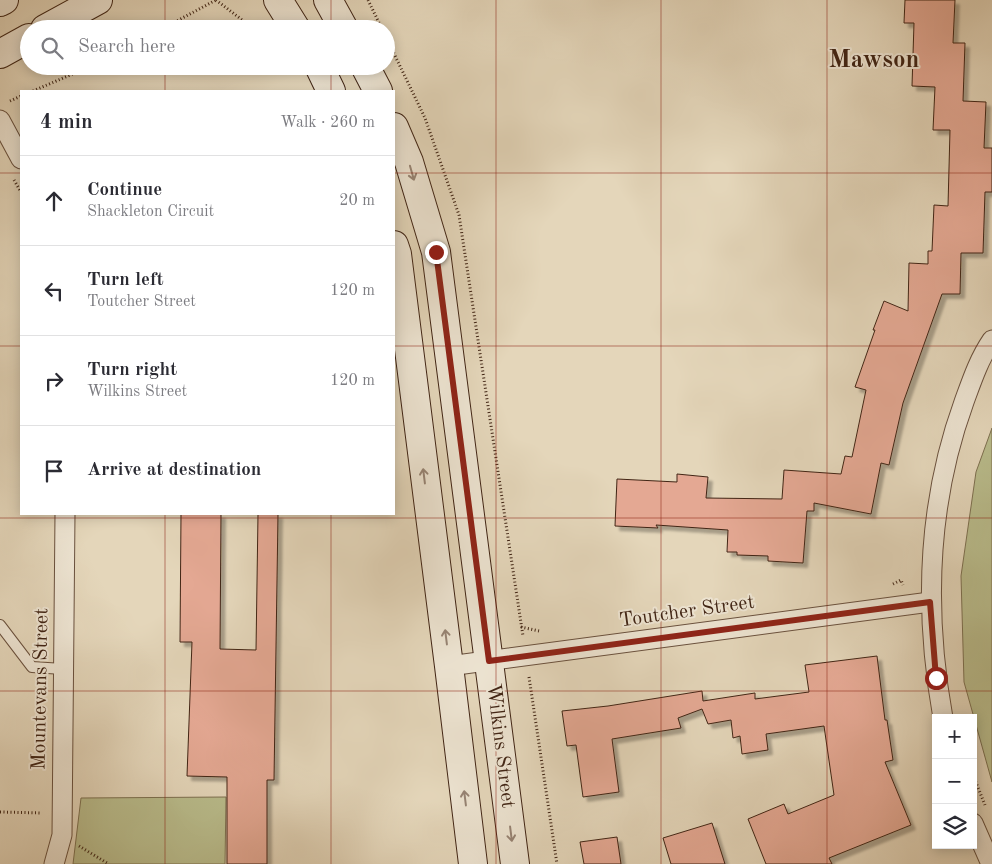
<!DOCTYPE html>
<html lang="en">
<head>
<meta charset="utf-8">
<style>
	body { margin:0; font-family:"Old Standard TT",serif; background:#f2f2f3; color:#2b2b33 }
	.controls { position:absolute; right:15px; bottom:15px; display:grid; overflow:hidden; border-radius:0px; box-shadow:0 2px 12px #0003 }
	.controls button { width:45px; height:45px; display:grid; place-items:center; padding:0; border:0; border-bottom:1px solid #e1e1e2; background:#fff; color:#2b2b33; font:25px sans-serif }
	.stop { position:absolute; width:15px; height:15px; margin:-11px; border:4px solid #8f2418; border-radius:50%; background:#fff }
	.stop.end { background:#8f2418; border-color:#fff; box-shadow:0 1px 5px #0008 }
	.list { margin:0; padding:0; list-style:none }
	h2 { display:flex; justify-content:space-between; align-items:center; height:65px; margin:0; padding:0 20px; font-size:21px }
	h2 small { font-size:16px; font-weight:400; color:#7c7c81 }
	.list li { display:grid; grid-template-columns:32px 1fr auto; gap:15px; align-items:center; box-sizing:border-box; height:90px; padding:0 20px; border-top:1px solid #e1e1e2 }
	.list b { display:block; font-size:19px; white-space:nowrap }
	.list p { margin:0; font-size:16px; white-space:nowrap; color:#7c7c81 }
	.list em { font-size:16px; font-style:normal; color:#7c7c81 }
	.icon { flex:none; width:28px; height:28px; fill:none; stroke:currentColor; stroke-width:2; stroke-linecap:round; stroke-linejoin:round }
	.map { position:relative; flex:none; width:992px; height:864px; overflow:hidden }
	.search { position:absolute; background:#fff; box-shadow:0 2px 12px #0003; left:20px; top:20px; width:375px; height:55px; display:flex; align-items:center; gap:12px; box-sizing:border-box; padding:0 18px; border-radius:28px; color:#7c7c81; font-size:19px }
	.panel { position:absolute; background:#fff; box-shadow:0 2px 12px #0003; left:20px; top:90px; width:375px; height:425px; border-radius:0px }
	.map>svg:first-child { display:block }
	.green { fill:#b9bc8c; stroke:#7d7050 }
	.building { fill:#e4a893; stroke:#412515; filter:url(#shadow) }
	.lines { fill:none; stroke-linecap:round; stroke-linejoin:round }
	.lane-casing { stroke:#6a513e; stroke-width:12 }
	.street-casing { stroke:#6a513e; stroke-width:21 }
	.secondary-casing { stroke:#412515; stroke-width:30 }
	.path { stroke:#412515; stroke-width:3; stroke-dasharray:1 2.5; stroke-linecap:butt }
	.lane { stroke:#ede4d2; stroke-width:10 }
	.street { stroke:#ede4d2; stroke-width:19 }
	.secondary { stroke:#ede4d2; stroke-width:28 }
	.oneway { stroke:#978474 }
	.route { stroke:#8f2418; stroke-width:6 }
	.grid { fill:none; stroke:#8f2418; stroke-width:1; stroke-opacity:0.55 }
	.labels { text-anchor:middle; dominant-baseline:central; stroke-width:4; stroke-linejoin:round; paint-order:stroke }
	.street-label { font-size:20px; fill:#412515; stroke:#ede4d2 }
	.district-label { font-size:25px; font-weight:bold; fill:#412515; stroke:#ede4d2 }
</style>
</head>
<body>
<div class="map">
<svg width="992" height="864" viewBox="0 0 992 864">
	<defs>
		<filter id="shadow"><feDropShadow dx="4.5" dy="4.5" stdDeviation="1" flood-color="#0004"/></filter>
	</defs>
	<rect width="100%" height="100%" fill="#e4d6ba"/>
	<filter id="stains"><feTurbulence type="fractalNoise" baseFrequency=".004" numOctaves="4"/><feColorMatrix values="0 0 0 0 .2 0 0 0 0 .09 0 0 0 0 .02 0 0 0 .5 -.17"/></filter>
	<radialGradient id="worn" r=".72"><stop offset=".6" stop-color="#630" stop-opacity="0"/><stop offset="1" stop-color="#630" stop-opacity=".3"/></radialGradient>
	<g class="green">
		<polygon points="992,428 992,782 964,682 961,576 976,472"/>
		<polygon points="226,797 225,864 73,864 81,798"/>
	</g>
	<g class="building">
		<polygon points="905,0 955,0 953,43 965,43 963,101 986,102 984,148 992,148 992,192 985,192 983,253 961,253 960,294 942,294 903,403 889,465 881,463 871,514 814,503 814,511 807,511 803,563 768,561 768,556 737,555 737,552 727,552 728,530 656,525 658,528 615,526 617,479 677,482 677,474 708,477 706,498 782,499 784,470 841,474 845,456 852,457 866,390 855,387 875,330 873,330 884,301 908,311 909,263 928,264 928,251 932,251 934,205 948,206 950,130 933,130 935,87 912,86 914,23 904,23"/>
		<polygon points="181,514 221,514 220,649 256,650 258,514 278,514 274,780 267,780 267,864 227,864 227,777 187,776 192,642 180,642"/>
		<polygon points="877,656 885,720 887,720 893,760 885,762 911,825 829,858 832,864 766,864 748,819 784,804 788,814 834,795 824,726 766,734 768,750 742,754 740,736 733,738 731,720 708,724 702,709 678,718 681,728 612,739 619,792 583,797 576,745 567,746 562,711 608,706 702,691 703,701 755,693 755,699 809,692 805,665"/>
		<polygon points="712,823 725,864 671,864 663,838"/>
		<polygon points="617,837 621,864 584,864 580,842"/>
	</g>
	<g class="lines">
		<g class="lane-casing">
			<polyline id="lane" points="0,625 32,667 63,669"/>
		</g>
		<g class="street-casing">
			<g id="street">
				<polyline points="0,120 21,159"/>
				<polyline points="449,666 930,602"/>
				<path d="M 943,718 C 924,612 927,504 964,402 C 972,380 979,359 992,340"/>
				<polyline points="973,823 991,864"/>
				<polyline points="54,864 62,835 65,514"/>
			</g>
		</g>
		<g class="secondary-casing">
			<g id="secondary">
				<polyline points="278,0 296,29"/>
				<polyline points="328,0 344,29"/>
				<polyline points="0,2 4,0"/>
				<polyline points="45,29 98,0"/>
				<polyline points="0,54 29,38"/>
				<polyline points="319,66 331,91"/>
				<polyline points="365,66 378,91"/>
				<polyline points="394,127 409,162 436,252 515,864"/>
				<polyline points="394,245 397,254 449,666 473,864"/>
			</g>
		</g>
		<g class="path">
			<polyline points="216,0 254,29"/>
			<polyline points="368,0 382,29"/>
			<polyline points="162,29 216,0"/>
			<polyline points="386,37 425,118 459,215 523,636"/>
			<polyline points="33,91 91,66"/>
			<polyline points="10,101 21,96"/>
			<polyline points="14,180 21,192"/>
			<polyline points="893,584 901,580 903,585"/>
			<polyline points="521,627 539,631"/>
			<polyline points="529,677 557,864"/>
			<polyline points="973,775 985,805"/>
			<polyline points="0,812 42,813"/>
			<polyline points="79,846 107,863 107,864"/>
		</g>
		<use href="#lane" class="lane"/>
		<use href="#street" class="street"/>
		<use href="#secondary" class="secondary"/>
	</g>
	<defs><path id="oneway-shaft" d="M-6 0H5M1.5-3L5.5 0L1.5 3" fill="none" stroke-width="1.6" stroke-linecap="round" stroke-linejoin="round" transform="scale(1.25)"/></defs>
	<g class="oneway">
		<use href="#oneway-shaft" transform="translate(412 173) rotate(74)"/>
		<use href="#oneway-shaft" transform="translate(424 476) rotate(-97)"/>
		<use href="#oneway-shaft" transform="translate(446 637) rotate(-97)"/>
		<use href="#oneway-shaft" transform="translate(465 798) rotate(-97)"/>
		<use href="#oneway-shaft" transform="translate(511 834) rotate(83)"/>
	</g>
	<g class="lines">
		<polyline class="route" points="436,252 489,661 930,602 936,678"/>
	</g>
	<path class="grid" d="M 165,0 L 165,29M 331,0 L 331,29M 496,0 L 496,864M 661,0 L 661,864M 827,0 L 827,864M 165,66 L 165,91M 331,66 L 331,91M 0,173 L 21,173M 394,173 L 992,173M 0,346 L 21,346M 394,346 L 992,346M 165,514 L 165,864M 331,514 L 331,864M 0,518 L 992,518M 0,691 L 992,691"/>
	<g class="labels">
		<g class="street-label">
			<text transform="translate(687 612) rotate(-8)">Toutcher Street</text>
			<text transform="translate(41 689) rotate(-89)">Mountevans Street</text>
			<text transform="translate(500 746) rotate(83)">Wilkins Street</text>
		</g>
		<g class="district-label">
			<text x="874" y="60">Mawson</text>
		</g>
	</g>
	<rect width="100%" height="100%" filter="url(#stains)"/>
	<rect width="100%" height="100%" fill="url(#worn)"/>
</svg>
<div class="controls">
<button>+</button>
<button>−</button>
<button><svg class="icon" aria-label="layers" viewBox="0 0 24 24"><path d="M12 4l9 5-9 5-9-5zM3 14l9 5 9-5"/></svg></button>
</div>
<div class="stop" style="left:936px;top:678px"></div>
<div class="stop end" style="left:436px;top:252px"></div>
<div class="search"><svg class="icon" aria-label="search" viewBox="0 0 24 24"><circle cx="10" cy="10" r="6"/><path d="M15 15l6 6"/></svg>Search here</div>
<section class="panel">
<h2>4 min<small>Walk · 260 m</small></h2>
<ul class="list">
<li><svg class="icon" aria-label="ahead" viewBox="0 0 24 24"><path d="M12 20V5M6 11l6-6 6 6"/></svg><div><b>Continue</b><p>Shackleton Circuit</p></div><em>20 m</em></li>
<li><svg class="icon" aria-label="left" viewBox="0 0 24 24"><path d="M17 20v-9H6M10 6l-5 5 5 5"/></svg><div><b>Turn left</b><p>Toutcher Street</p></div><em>120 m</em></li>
<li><svg class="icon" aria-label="right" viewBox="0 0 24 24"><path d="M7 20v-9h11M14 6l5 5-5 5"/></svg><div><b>Turn right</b><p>Wilkins Street</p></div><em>120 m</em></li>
<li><svg class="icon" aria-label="arrive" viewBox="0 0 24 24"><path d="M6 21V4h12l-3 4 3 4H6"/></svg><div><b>Arrive at destination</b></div></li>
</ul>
</section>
</div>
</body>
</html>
